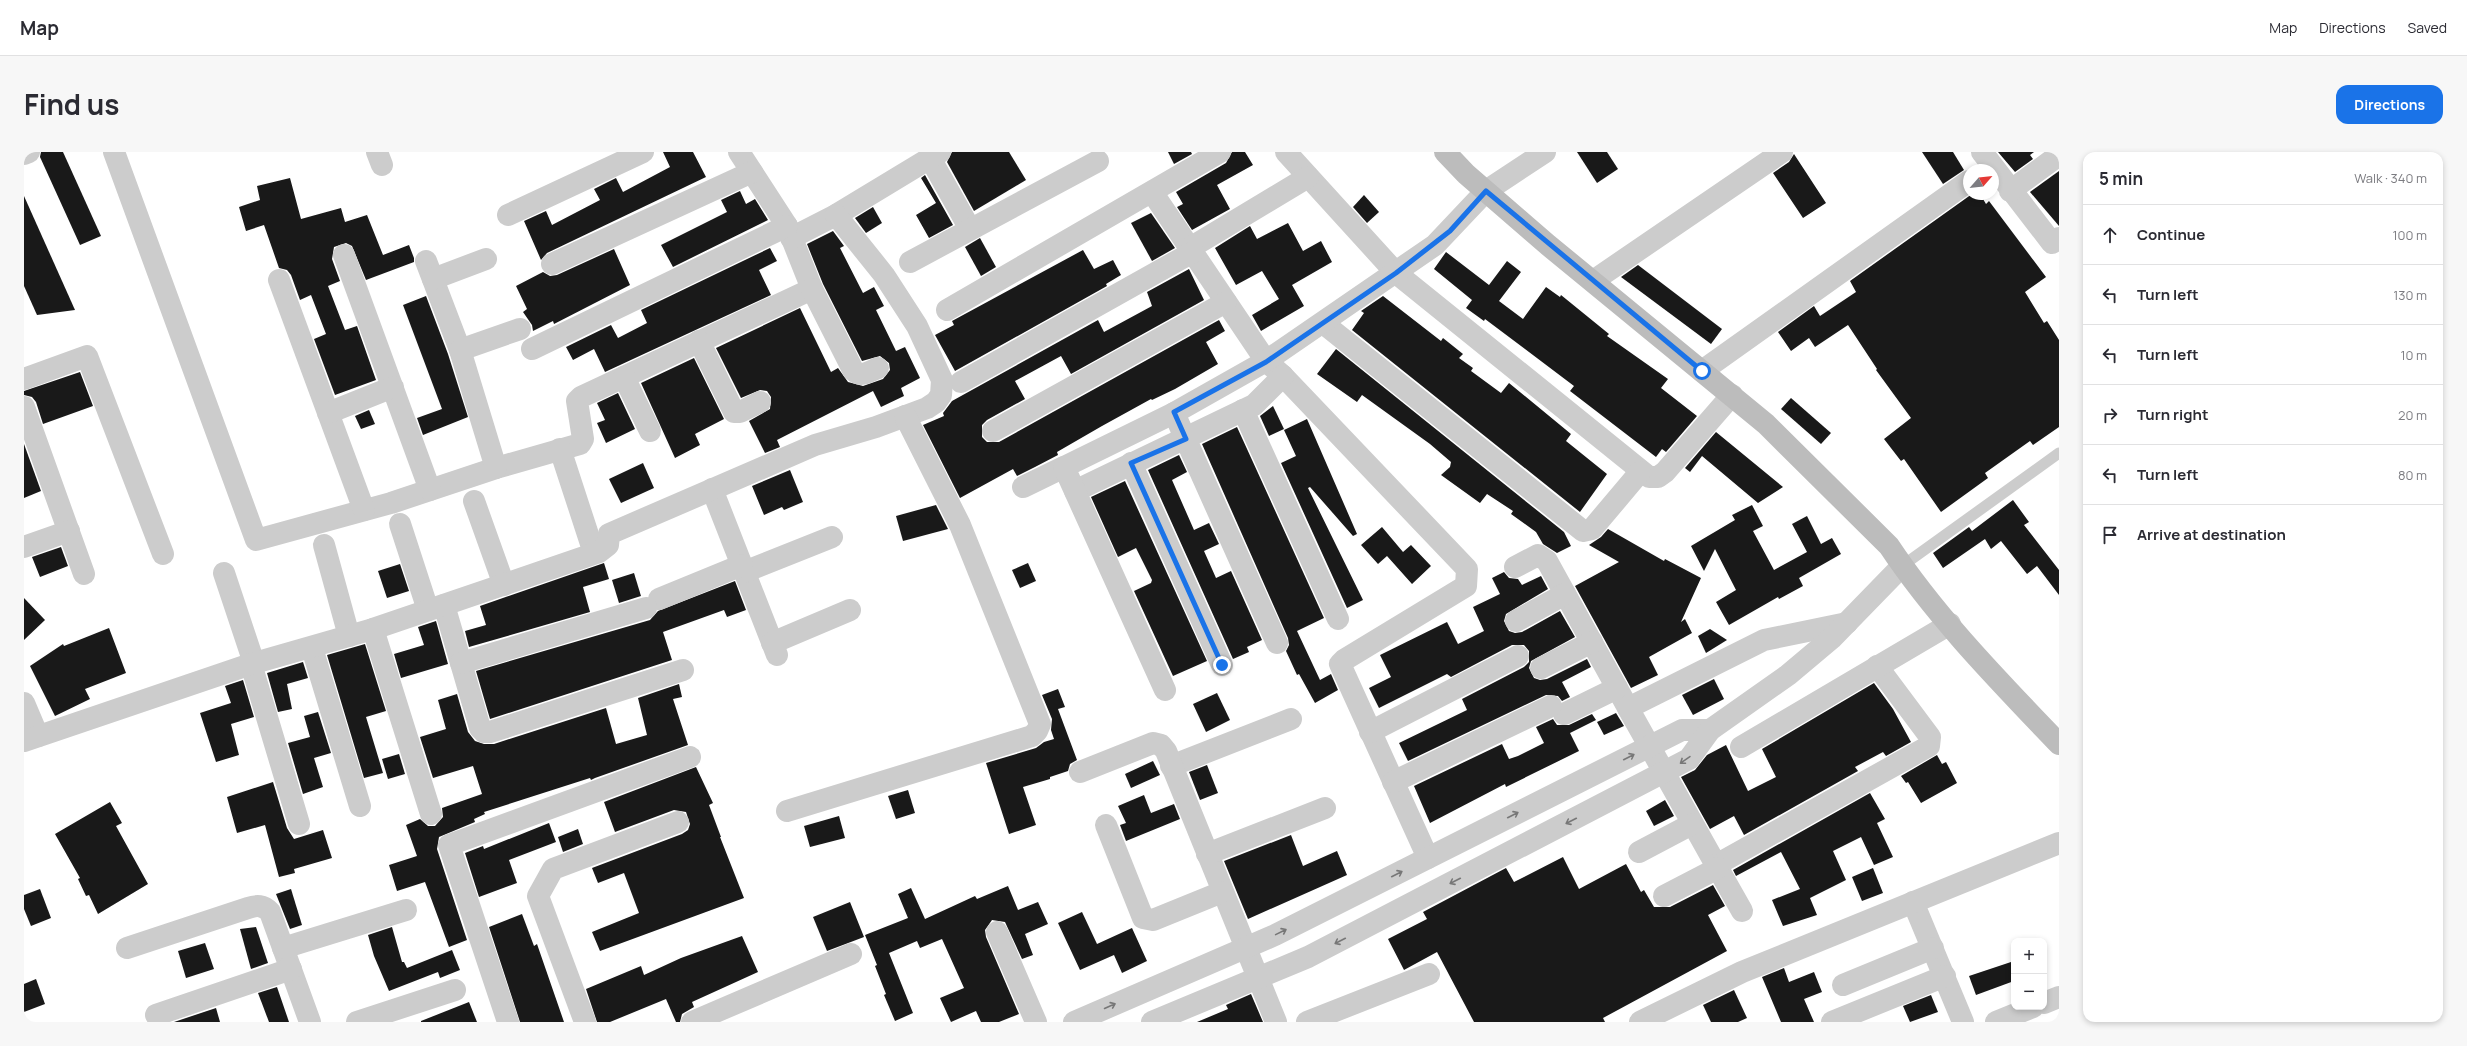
<!DOCTYPE html>
<html lang="en">
<head>
<meta charset="utf-8">
<style>
	body { margin:0; font-family:Manrope,sans-serif; background:#f7f7f7; color:#2b2b33 }
	.controls { position:absolute; right:12px; bottom:12px; display:grid; overflow:hidden; border-radius:8px; box-shadow:0 2px 6px #0003 }
	.controls button { width:36px; height:36px; display:grid; place-items:center; padding:0; border:0; border-bottom:1px solid #e1e1e2; background:#fff; color:#2b2b33; font:20px sans-serif }
	.compass { position:absolute; left:1939px; top:12px; width:36px; height:36px; border-radius:50%; background:#fff; box-shadow:0 2px 6px #0003; rotate:62deg }
	.stop { position:absolute; width:12px; height:12px; margin:-9px; border:3px solid #1a73e8; border-radius:50%; background:#fff }
	.stop.end { background:#1a73e8; border-color:#fff; box-shadow:0 1px 4px #0008 }
	.list { margin:0; padding:0; list-style:none }
	h2 { display:flex; justify-content:space-between; align-items:center; height:52px; margin:0; padding:0 16px; font-size:17px }
	h2 small { font-size:13px; font-weight:400; color:#7c7c81 }
	.list li { display:grid; grid-template-columns:26px 1fr auto; gap:12px; align-items:center; box-sizing:border-box; height:60px; padding:0 16px; border-top:1px solid #e1e1e2 }
	.list b { display:block; font-size:15px; white-space:nowrap }
	.list em { font-size:13px; font-style:normal; color:#7c7c81 }
	.icon { flex:none; width:22px; height:22px; fill:none; stroke:currentColor; stroke-width:2; stroke-linecap:round; stroke-linejoin:round }
	.map { position:relative; flex:none; width:2035px; height:870px; overflow:hidden; border-radius:12px }
	header { display:flex; align-items:center; gap:24px; box-sizing:border-box; height:56px; padding:0 20px; background:#fff; border-bottom:1px solid #e1e1e2 }
	header strong { font-size:19px }
	nav { display:flex; gap:22px; margin-inline-start:auto; font-size:14px }
	.intro { display:flex; align-items:center; justify-content:space-between; box-sizing:border-box; height:96px; padding:0 24px }
	h1 { margin:0; font-size:28px }
	.button { padding:10px 18px; border-radius:12px; background:#1a73e8; color:#fff; font-size:14px; font-weight:700 }
	main { display:flex; gap:24px; padding:0 24px }
	aside { flex:1; background:#fff; border-radius:12px; box-shadow:0 2px 6px #0003 }
	.map>svg:first-child { display:block }
	.building { fill:#191919 }
	.lines { fill:none; stroke-linecap:round; stroke-linejoin:round }
	.service { stroke:#ccc; stroke-width:11 }
	.minor { stroke:#ccc; stroke-width:22 }
	.tertiary { stroke:#ccc; stroke-width:22 }
	.secondary { stroke:#bcbcbc; stroke-width:22 }
	.oneway { stroke:#777 }
	.route { stroke:#1a73e8; stroke-width:5 }
</style>
</head>
<body>
<header>
<strong>Map</strong>
<nav><a>Map</a><a>Directions</a><a>Saved</a></nav>
</header>
<div class="intro"><h1>Find us</h1><a class="button">Directions</a></div>
<main>
<div class="map">
<svg width="2035" height="870" viewBox="0 0 2035 870">
	<rect width="100%" height="100%" fill="#fff"/>
	<g class="building">
		<polygon points="17,0 39,0 77,84 56,93 16,5"/>
		<polygon points="639,0 669,0 682,25 523,101 517,108 500,69 522,59 528,73 576,48 570,37 592,26 599,40 646,15"/>
		<polygon points="928,0 985,0 1002,28 950,59 923,10"/>
		<polygon points="1144,0 1167,0 1168,2 1150,12"/>
		<polygon points="1208,0 1221,0 1229,13 1193,33 1206,57 1168,78 1153,55 1159,52 1152,40 1202,11"/>
		<polygon points="1553,0 1583,0 1594,17 1573,31"/>
		<polygon points="1898,0 1929,0 1940,18 1919,32"/>
		<polygon points="1974,0 2010,0 2006,3 2009,7 1991,20"/>
		<polygon points="1770,2 1802,51 1779,66 1749,21 1765,10"/>
		<polygon points="2035,19 2035,74 2006,40"/>
		<polygon points="901,23 929,73 905,86 892,63 912,51 897,26"/>
		<polygon points="266,26 277,67 317,56 321,70 343,63 359,103 385,93 390,106 390,110 342,128 328,94 322,91 310,95 308,107 316,129 304,134 321,178 333,174 352,228 311,243 290,187 302,182 287,143 276,148 267,123 263,118 255,116 240,73 222,79 215,55 236,48 233,34"/>
		<polygon points="716,39 722,52 731,47 744,68 649,115 637,93 703,60 697,48"/>
		<polygon points="1948,42 1956,42 1962,52 1965,49 2022,125 2001,140 2020,171 2023,169 2035,188 2035,275 2009,293 2006,289 1961,321 1964,326 1917,360 1880,307 1877,309 1860,287 1887,266 1852,218 1853,217 1824,173 1791,195 1785,186 1767,199 1754,180 1790,154 1796,164 1832,140 1826,129"/>
		<polygon points="1340,43 1355,60 1343,71 1329,55"/>
		<polygon points="0,44 51,158 13,163 0,134"/>
		<polygon points="849,55 858,71 842,81 831,66"/>
		<polygon points="1127,61 1151,96 1128,109 1107,71"/>
		<polygon points="1264,71 1279,99 1297,89 1308,110 1268,133 1280,154 1237,179 1228,163 1255,147 1238,119 1212,133 1191,96 1226,74 1233,87"/>
		<polygon points="809,79 820,94 816,96 839,141 850,135 860,154 852,158 872,199 881,195 896,226 877,236 880,244 857,255 849,239 753,288 756,295 741,301 725,269 746,257 747,245 743,239 736,238 717,246 692,196 776,156 807,220 814,216 824,230 839,234 859,227 866,218 865,211 856,204 838,209 799,132 783,92"/>
		<polygon points="956,86 972,115 957,124 941,95"/>
		<polygon points="746,96 753,109 735,118 747,143 581,220 570,197 549,208 542,195 587,173 594,186 623,171 617,158"/>
		<polygon points="590,97 606,133 530,172 529,169 509,179 508,173 499,160 503,157 492,134 519,120 526,124 533,123"/>
		<polygon points="1059,98 1070,117 1089,108 1097,123 1082,132 1083,134 931,219 911,183 930,173 928,169"/>
		<polygon points="1422,100 1465,133 1483,109 1497,120 1475,149 1499,167 1522,135 1536,145 1537,143 1585,182 1583,184 1644,227 1637,236 1673,264 1642,300 1638,297 1632,305 1546,239 1550,234 1461,167 1460,169 1442,156 1448,148 1410,117"/>
		<polygon points="1614,113 1698,177 1687,192 1597,125"/>
		<polygon points="1165,117 1180,148 1047,222 1037,204 991,229 1001,247 963,268 958,273 958,285 963,290 975,290 1195,168 1201,179 1182,190 1194,212 1151,237 1128,248 1127,247 1078,274 1033,300 1034,303 1011,315 993,324 989,317 936,346 899,273 920,264 919,261 928,249 1074,168 1080,180 1128,154 1123,140"/>
		<polygon points="402,144 424,202 444,265 399,283 393,266 418,257 379,153"/>
		<polygon points="1359,144 1417,189 1419,186 1439,202 1435,206 1449,216 1447,219 1477,241 1485,231 1547,282 1542,289 1583,322 1556,360 1328,178 1340,161 1337,159"/>
		<polygon points="1312,197 1540,380 1547,394 1533,401 1519,392 1512,380 1487,362 1489,359 1463,342 1456,351 1417,323 1426,315 1427,310 1406,292 1338,243 1333,250 1293,222"/>
		<polygon points="670,206 700,267 671,282 676,293 651,306 617,231"/>
		<polygon points="56,220 69,254 19,272 12,250 8,245 0,243 0,239"/>
		<polygon points="594,241 611,277 582,291 573,271 581,268 573,251"/>
		<polygon points="1767,246 1807,281 1797,292 1757,257"/>
		<polygon points="1249,254 1260,277 1245,284 1236,264"/>
		<polygon points="345,258 351,272 337,277 331,264"/>
		<polygon points="1283,267 1333,382 1329,384 1286,335 1284,336 1339,448 1323,456 1257,311 1272,304 1260,278"/>
		<polygon points="1213,275 1300,466 1273,479 1296,528 1307,522 1314,538 1291,551 1275,522 1273,523 1262,499 1265,493 1264,486 1178,292"/>
		<polygon points="1692,280 1759,335 1734,351 1678,304 1666,320 1661,316"/>
		<polygon points="0,292 17,339 0,346"/>
		<polygon points="1155,303 1163,320 1148,328 1170,378 1185,371 1195,392 1180,399 1192,426 1207,419 1238,488 1223,495 1225,500 1209,507 1124,318"/>
		<polygon points="619,311 630,336 597,351 585,327"/>
		<polygon points="766,318 779,350 760,358 758,355 740,363 728,334"/>
		<polygon points="1101,329 1183,509 1149,524 1110,439 1127,431 1128,428 1112,396 1094,405 1067,345"/>
		<polygon points="1989,348 2005,370 2000,373 2035,418 2035,443 2013,414 2003,422 1977,389 1967,397 1961,387 1919,416 1909,401 1945,375 1948,379"/>
		<polygon points="912,353 924,377 879,389 872,364"/>
		<polygon points="1728,353 1739,374 1729,379 1750,418 1783,400 1768,372 1783,364 1797,392 1808,386 1817,402 1775,426 1779,434 1755,447 1754,445 1705,473 1692,450 1712,438 1691,397 1680,419 1667,394 1711,368 1708,363"/>
		<polygon points="1358,375 1379,400 1387,393 1407,414 1388,432 1363,404 1354,412 1337,393"/>
		<polygon points="1584,377 1640,409 1641,407 1677,426 1657,470 1661,467 1668,481 1625,505 1634,523 1607,536 1551,434 1595,410 1565,393 1577,385"/>
		<polygon points="37,395 44,414 16,425 8,405"/>
		<polygon points="580,411 585,427 559,435 566,460 445,495 441,479 462,473 456,454"/>
		<polygon points="1004,411 1012,429 996,436 988,418"/>
		<polygon points="376,412 385,439 363,446 354,419"/>
		<polygon points="1480,420 1485,426 1494,427 1498,433 1517,424 1524,437 1482,462 1480,469 1485,479 1491,481 1498,480 1536,459 1551,485 1507,509 1505,516 1510,526 1516,528 1523,527 1563,507 1567,515 1538,530 1546,545 1538,549 1534,544 1522,543 1384,609 1375,591 1443,558 1438,547 1500,515 1505,510 1505,499 1500,493 1488,493 1427,525 1423,522 1355,556 1345,536 1367,525 1356,503 1423,470 1434,492 1460,479 1449,455 1476,442 1468,426"/>
		<polygon points="610,421 617,444 595,451 588,428"/>
		<polygon points="711,429 722,458 703,465 700,458 639,480 648,508 466,567 452,519 626,468 634,459"/>
		<polygon points="0,446 21,468 0,488"/>
		<polygon points="412,469 424,512 377,526 370,502 400,493 394,475"/>
		<polygon points="85,476 102,521 61,537 66,547 31,564 6,514 39,492 40,494"/>
		<polygon points="1686,477 1703,488 1682,501 1674,484"/>
		<polygon points="341,492 362,559 342,565 359,621 340,626 303,503"/>
		<polygon points="279,510 284,526 263,532 268,557 254,560 243,521"/>
		<polygon points="1690,527 1700,547 1669,563 1658,543"/>
		<polygon points="219,528 230,565 207,572 215,603 192,610 176,561 207,551 201,534"/>
		<polygon points="1850,531 1869,557 1887,590 1862,604 1859,600 1831,615 1834,619 1720,683 1710,664 1686,677 1657,625 1671,618 1683,603 1702,593 1724,639 1752,625 1738,597"/>
		<polygon points="655,532 658,545 649,547 664,593 571,626 567,628 566,626 460,660 461,662 450,667 451,670 415,685 413,697 443,788 425,795 401,730 373,739 365,713 393,704 382,673 396,667 404,674 411,674 419,665 418,656 458,642 449,614 409,626 396,585 422,577 414,548 433,542 444,580 451,589 460,592 470,592 582,556 592,592 623,583 614,546"/>
		<polygon points="1034,537 1041,555 1034,557 1053,608 1046,612 1044,619 1026,625 1026,627 999,635 1012,673 985,682 962,611 1012,596 1020,590 1030,587 1027,578 1028,567 1018,543"/>
		<polygon points="1193,541 1206,568 1182,580 1169,552"/>
		<polygon points="294,560 307,601 290,606 299,635 279,642 264,591 286,585 280,564"/>
		<polygon points="1592,561 1600,574 1580,583 1573,570"/>
		<polygon points="1568,562 1572,568 1546,581 1555,599 1482,635 1481,632 1406,671 1390,634 1478,592 1485,607 1494,604 1520,591 1512,575 1529,567 1533,573 1545,573"/>
		<polygon points="375,602 381,622 364,627 358,607"/>
		<polygon points="1913,603 1918,612 1922,610 1933,631 1897,651 1884,630 1882,631 1877,624"/>
		<polygon points="1129,609 1136,623 1107,636 1101,622"/>
		<polygon points="1183,613 1194,641 1176,648 1165,620"/>
		<polygon points="672,615 689,651 685,653 697,685 696,685 720,746 576,799 568,780 615,761 600,721 574,731 568,716 658,682 664,678 666,672 662,660 650,658 591,680 580,650"/>
		<polygon points="249,630 263,676 270,687 299,678 308,706 270,717 271,721 255,725 241,673 213,681 203,645"/>
		<polygon points="884,638 891,661 872,667 864,644"/>
		<polygon points="1846,641 1861,667 1853,671 1869,705 1850,713 1837,685 1809,699 1822,728 1786,746 1793,763 1759,774 1748,748 1776,737 1757,700 1712,724 1709,718"/>
		<polygon points="1120,643 1127,661 1150,652 1156,667 1102,689 1096,673 1102,671 1094,654"/>
		<polygon points="1641,648 1650,664 1630,674 1622,659"/>
		<polygon points="86,650 98,671 92,674 124,732 74,762 65,743 62,744 54,727 56,726 31,682"/>
		<polygon points="815,664 821,686 786,695 780,674"/>
		<polygon points="525,671 532,690 485,708 493,731 455,745 441,701 459,694 460,697"/>
		<polygon points="554,677 559,692 539,700 534,685"/>
		<polygon points="1267,683 1279,714 1313,699 1323,723 1224,767 1200,709"/>
		<polygon points="1539,705 1555,737 1602,712 1617,740 1620,738 1630,755 1646,755 1689,733 1701,754 1684,763 1703,799 1579,866 1581,870 1450,870 1413,800 1380,818 1364,787 1403,767 1399,760 1482,716 1490,730"/>
		<polygon points="1849,716 1859,741 1838,749 1828,725"/>
		<polygon points="984,734 994,758 1014,750 1024,772 1001,782 1009,803 998,807 981,770 968,768 961,778 962,785 995,862 975,870 957,870 952,859 927,870 916,846 940,836 918,787 896,796 893,789 865,801 889,861 871,869 860,843 862,842 851,814 853,813 841,783 884,766 874,742 887,736 901,767 951,744 953,747"/>
		<polygon points="16,737 27,766 7,774 0,757 0,743"/>
		<polygon points="267,737 278,773 266,777 252,742"/>
		<polygon points="826,750 840,785 803,799 789,765"/>
		<polygon points="1058,760 1073,792 1108,776 1123,809 1098,821 1090,803 1056,818 1034,771"/>
		<polygon points="498,762 510,794 513,792 540,870 496,870 465,775"/>
		<polygon points="232,775 244,811 227,817 216,777"/>
		<polygon points="368,775 378,810 380,810 383,816 428,798 436,818 416,826 414,820 365,839 350,804 344,783"/>
		<polygon points="718,784 734,820 668,850 670,855 658,862 656,870 652,870 642,847 586,870 573,870 562,837 617,814 620,823 657,806"/>
		<polygon points="181,791 190,817 162,826 154,799"/>
		<polygon points="1990,809 1990,829 1952,843 1945,824"/>
		<polygon points="1760,816 1765,830 1790,820 1798,840 1780,847 1790,870 1757,870 1738,825"/>
		<polygon points="12,827 21,852 0,860 0,832"/>
		<polygon points="253,835 265,870 245,870 234,841"/>
		<polygon points="1710,838 1723,866 1714,870 1687,870 1679,853"/>
		<polygon points="1227,842 1239,870 1173,870 1204,857 1202,853"/>
		<polygon points="1907,843 1914,860 1886,870 1879,854"/>
		<polygon points="445,850 453,870 397,870 397,869"/>
		<polygon points="192,856 196,870 150,870"/>
	</g>
	<g class="lines">
		<polyline class="service" points="1878,414 2035,301"/>
		<g class="minor">
			<polyline points="90,0 232,388 367,351 472,316 556,292 559,287 553,249 557,245 788,137 763,74 715,0"/>
			<polyline points="353,0 358,13"/>
			<polyline points="1262,0 1372,121 1625,325 1634,325 1641,320 1708,243"/>
			<polyline points="1958,0 2028,91 2035,86"/>
			<polyline points="0,2 5,0"/>
			<polyline points="906,6 946,77"/>
			<polyline points="1986,39 2035,3"/>
			<polyline points="1128,40 1242,209 1259,224 1443,417 1442,434 1320,508 1316,512 1404,706"/>
			<polyline points="484,63 619,0"/>
			<polyline points="767,86 812,63 916,0"/>
			<polyline points="1166,96 1284,25"/>
			<polyline points="320,103 406,338"/>
			<polyline points="402,109 436,198 472,316"/>
			<polyline points="886,110 1074,9"/>
			<polyline points="528,112 728,20"/>
			<polyline points="409,127 462,107"/>
			<polyline points="255,128 340,358"/>
			<polyline points="1569,129 1758,0"/>
			<path d="M 788,137 L 829,218 C 837,226 844,220 854,216"/>
			<polyline points="923,158 1196,0"/>
			<polyline points="1299,171 1559,379 1568,377 1616,320"/>
			<polyline points="675,189 710,260 716,260 736,250"/>
			<polyline points="508,197 763,74"/>
			<polyline points="436,198 496,177"/>
			<polyline points="1678,219 1945,29"/>
			<polyline points="600,225 626,279"/>
			<polyline points="0,227 63,204 139,402"/>
			<polyline points="937,230 1169,100"/>
			<polyline points="0,255 60,422"/>
			<polyline points="1219,258 1314,467"/>
			<polyline points="304,261 369,235"/>
			<polyline points="1150,261 1253,491"/>
			<polyline points="969,279 1202,150"/>
			<polyline points="536,297 570,401"/>
			<polyline points="1107,311 1198,513"/>
			<polyline points="999,335 1040,315"/>
			<polyline points="688,337 753,503"/>
			<polyline points="1051,339 1230,253 1259,224"/>
			<polyline points="450,349 480,433"/>
			<polyline points="376,372 404,458"/>
			<polyline points="300,393 325,484"/>
			<polyline points="0,395 45,379"/>
			<polyline points="1491,415 1514,403 1523,409 1604,556"/>
			<polyline points="720,420 808,385"/>
			<polyline points="200,421 230,511"/>
			<polyline points="635,447 718,413"/>
			<polyline points="420,453 456,576 460,580 466,580 659,518"/>
			<polyline points="1492,469 1541,442"/>
			<polyline points="1823,471 1740,488 1604,556 1692,713 1905,594 1906,585 1853,514"/>
			<polyline points="349,477 407,662"/>
			<polyline points="748,491 826,458"/>
			<polyline points="288,496 336,654"/>
			<polyline points="437,511 622,456"/>
			<polyline points="227,512 275,672"/>
			<polyline points="1517,516 1568,490"/>
			<polyline points="1141,538 1040,315 1150,261 1242,209 1411,93 1462,39 1521,0"/>
			<polyline points="0,551 14,584"/>
			<polyline points="1540,562 1593,536"/>
			<polyline points="1346,580 1494,504"/>
			<polyline points="0,589 227,512 349,477 575,400 584,393 585,382 791,293 852,275 903,256 912,250 917,243 918,228 893,174 860,123 812,63"/>
			<polyline points="1717,595 1926,472"/>
			<polyline points="1147,614 1267,567"/>
			<polyline points="1056,620 1129,591 1137,593 1142,599 1252,870"/>
			<polyline points="1369,630 1527,554"/>
			<polyline points="763,659 1008,584 1013,579 1016,572 936,373 881,264"/>
			<polyline points="1082,673 1119,766 1129,768 1198,740"/>
			<polyline points="1615,700 1668,672"/>
			<polyline points="1183,702 1301,656"/>
			<polyline points="1692,713 1718,759"/>
			<polyline points="1640,744 1694,716"/>
			<polyline points="1889,750 1939,870"/>
			<polyline points="973,780 1012,870"/>
			<path d="M 103,796 L 224,756 C 233,753 239,753 246,760 L 286,870"/>
			<polyline points="259,796 382,758"/>
			<polyline points="1819,833 1909,796"/>
			<polyline points="2020,851 2035,845"/>
			<polyline points="132,863 267,817"/>
			<polyline points="333,870 431,838"/>
			<polyline points="484,870 425,693 666,605"/>
			<polyline points="561,870 514,744 529,717 654,670"/>
			<polyline points="668,870 827,802"/>
			<polyline points="1283,870 1405,822"/>
			<polyline points="1616,870 1718,820 2035,691"/>
			<polyline points="1808,870 1921,824"/>
			<polyline points="1972,870 2009,855"/>
		</g>
		<g class="tertiary">
			<polyline points="1050,870 1251,783 1658,578 1686,578"/>
			<polyline points="1128,870 1284,805 1665,607 1686,578 1764,523 1808,486 1878,414"/>
		</g>
		<path class="secondary" d="M 1421,0 L 1442,22 L 1524,93 L 1742,272 L 1865,394 C 1913,466 1975,529 2035,592"/>
	</g>
	<defs><path id="oneway-shaft" d="M-6 0H5M1.5-3L5.5 0L1.5 3" fill="none" stroke-width="1.6" stroke-linecap="round" stroke-linejoin="round"/></defs>
	<g class="oneway">
		<use href="#oneway-shaft" transform="translate(1605 605) rotate(-27)"/>
		<use href="#oneway-shaft" transform="translate(1661 608) rotate(145)"/>
		<use href="#oneway-shaft" transform="translate(1489 663) rotate(-27)"/>
		<use href="#oneway-shaft" transform="translate(1547 669) rotate(153)"/>
		<use href="#oneway-shaft" transform="translate(1373 722) rotate(-27)"/>
		<use href="#oneway-shaft" transform="translate(1431 729) rotate(153)"/>
		<use href="#oneway-shaft" transform="translate(1257 780) rotate(-26)"/>
		<use href="#oneway-shaft" transform="translate(1316 789) rotate(153)"/>
		<use href="#oneway-shaft" transform="translate(1086 854) rotate(-24)"/>
	</g>
	<g class="lines">
		<polyline class="route" points="1198,513 1107,311 1162,287 1150,260 1242,210 1372,121 1426,79 1462,39 1678,219"/>
	</g>
</svg>
<div class="controls">
<button>+</button>
<button>−</button>
</div>
<svg class="compass" viewBox="-18 -18 36 36"><path d="M0-13l5 13h-10z" fill="#e53935"/><path d="M0 13l5-13h-10z" fill="#7c7c81"/></svg>
<div class="stop" style="left:1678px;top:219px"></div>
<div class="stop end" style="left:1198px;top:513px"></div>
</div>
<aside>
<h2>5 min<small>Walk · 340 m</small></h2>
<ul class="list">
<li><svg class="icon" aria-label="ahead" viewBox="0 0 24 24"><path d="M12 20V5M6 11l6-6 6 6"/></svg><div><b>Continue</b></div><em>100 m</em></li>
<li><svg class="icon" aria-label="left" viewBox="0 0 24 24"><path d="M17 20v-9H6M10 6l-5 5 5 5"/></svg><div><b>Turn left</b></div><em>130 m</em></li>
<li><svg class="icon" aria-label="left" viewBox="0 0 24 24"><path d="M17 20v-9H6M10 6l-5 5 5 5"/></svg><div><b>Turn left</b></div><em>10 m</em></li>
<li><svg class="icon" aria-label="right" viewBox="0 0 24 24"><path d="M7 20v-9h11M14 6l5 5-5 5"/></svg><div><b>Turn right</b></div><em>20 m</em></li>
<li><svg class="icon" aria-label="left" viewBox="0 0 24 24"><path d="M17 20v-9H6M10 6l-5 5 5 5"/></svg><div><b>Turn left</b></div><em>80 m</em></li>
<li><svg class="icon" aria-label="arrive" viewBox="0 0 24 24"><path d="M6 21V4h12l-3 4 3 4H6"/></svg><div><b>Arrive at destination</b></div></li>
</ul>
</aside>
</main>
</body>
</html>
